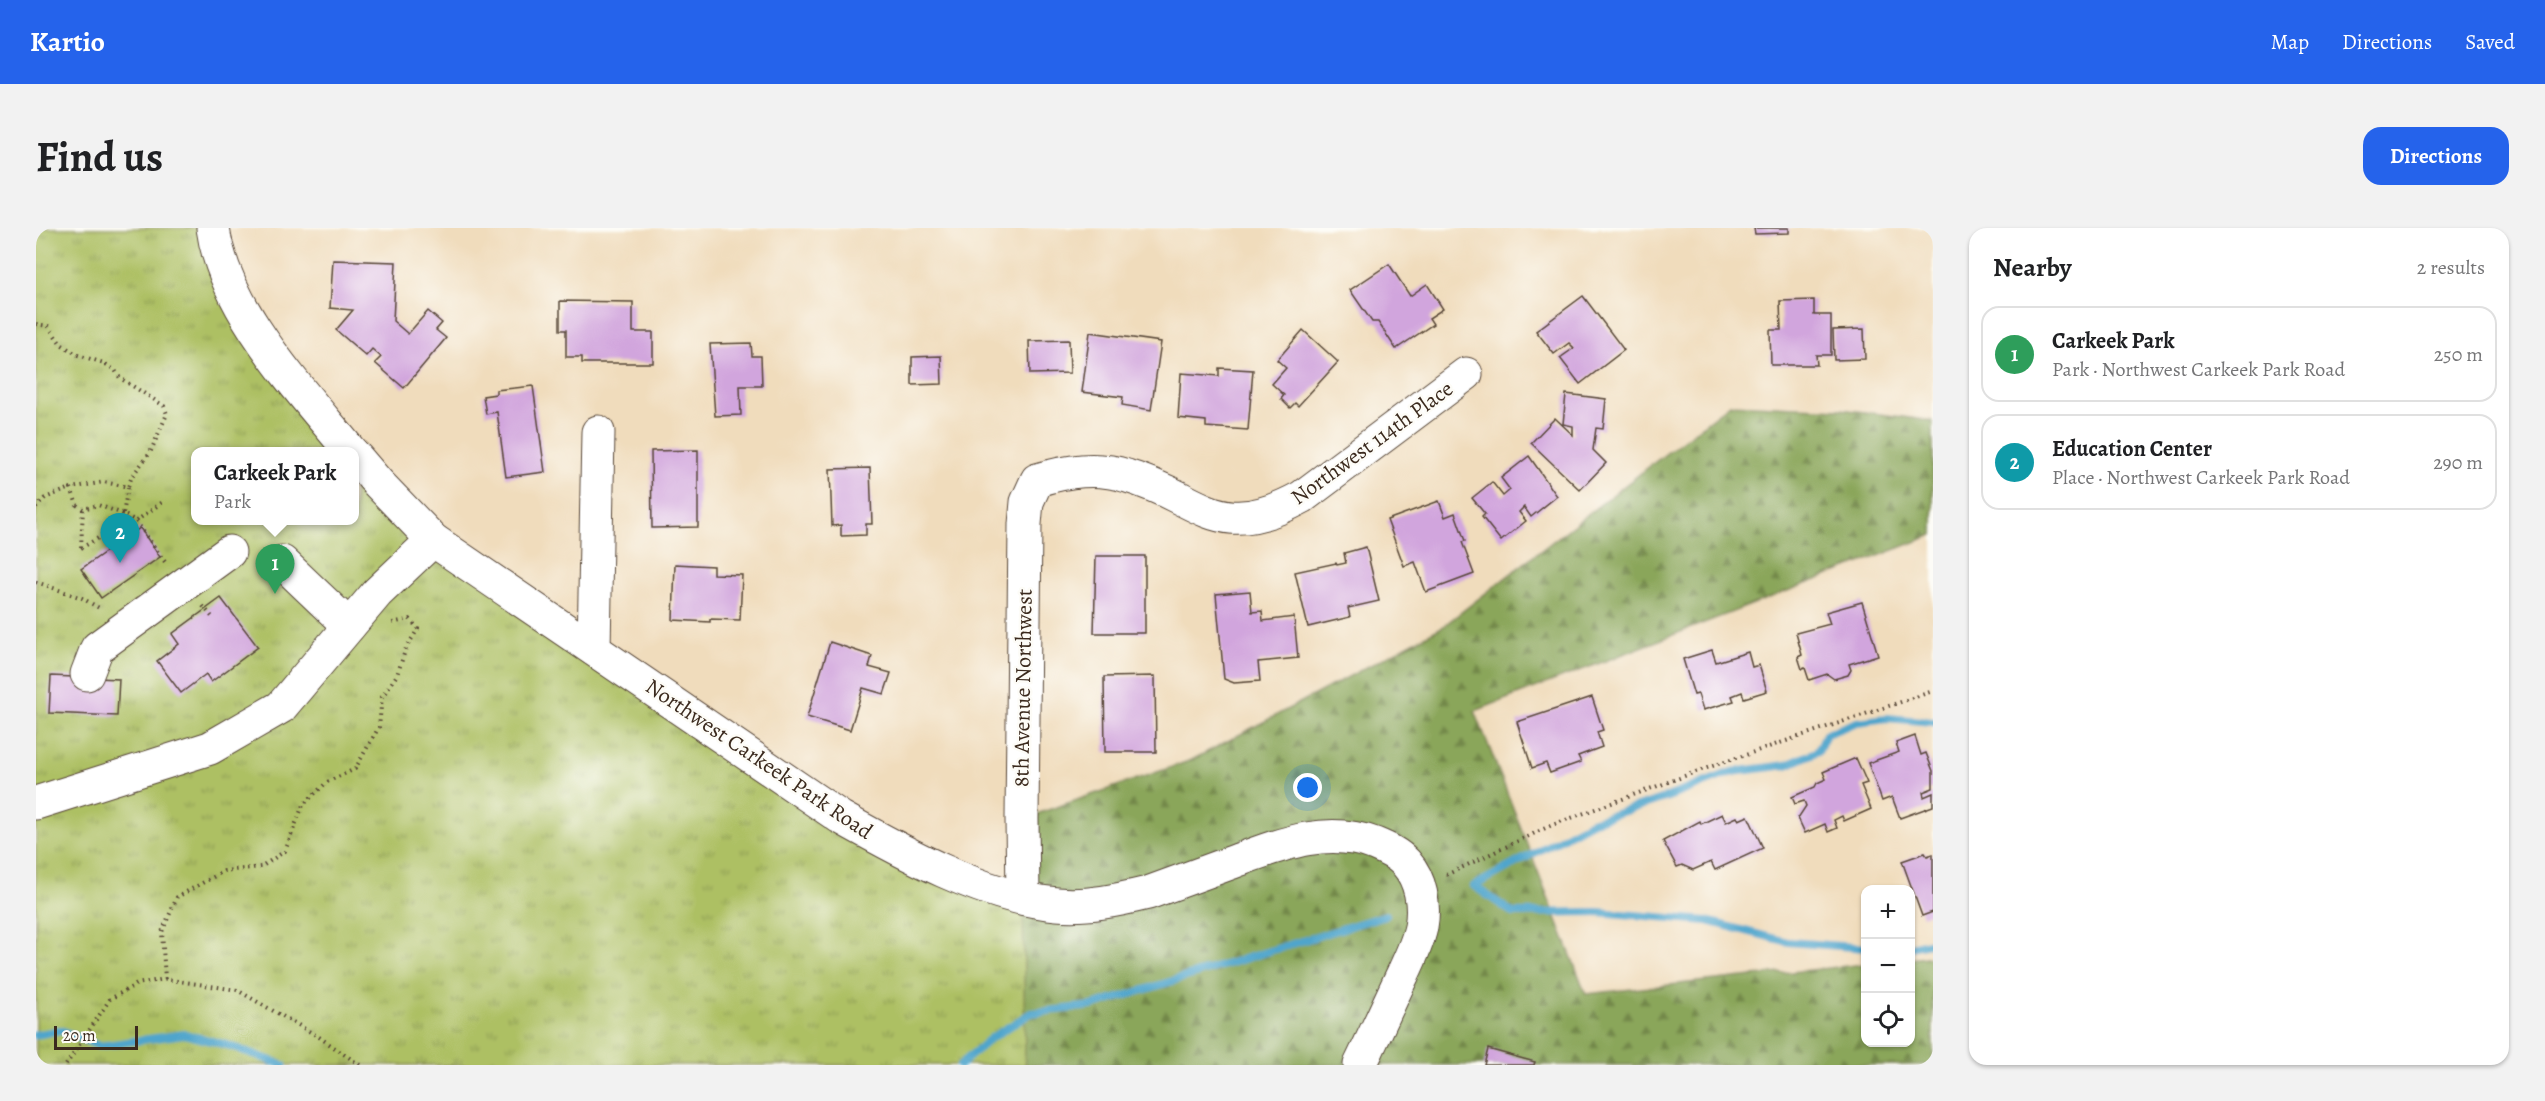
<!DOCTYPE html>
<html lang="en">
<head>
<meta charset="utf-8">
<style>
	body { margin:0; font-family:Alegreya,serif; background:#f2f2f2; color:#202124 }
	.controls { position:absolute; right:18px; bottom:18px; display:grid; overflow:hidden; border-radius:12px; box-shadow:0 2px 4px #0004 }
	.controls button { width:54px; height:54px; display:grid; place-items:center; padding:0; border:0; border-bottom:2px solid #e0e0e0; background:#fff; color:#202124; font:30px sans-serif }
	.scale { position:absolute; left:18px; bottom:15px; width:84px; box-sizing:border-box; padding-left:6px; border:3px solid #3b2a1e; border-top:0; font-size:16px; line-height:21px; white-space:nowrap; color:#3b2a1e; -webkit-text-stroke:4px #fdfcf7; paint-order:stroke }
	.you { position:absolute; left:1272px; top:560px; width:21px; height:21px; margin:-15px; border:4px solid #fff; border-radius:50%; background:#1a73e8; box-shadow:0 0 0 9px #1a73e833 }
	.badge { display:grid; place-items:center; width:39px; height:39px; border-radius:50%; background:#2563eb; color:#fff; font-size:20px; font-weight:700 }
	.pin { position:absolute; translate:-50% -50px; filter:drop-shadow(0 2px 3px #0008) }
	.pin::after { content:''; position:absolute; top:32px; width:21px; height:18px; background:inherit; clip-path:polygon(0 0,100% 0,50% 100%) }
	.popup { position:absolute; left:155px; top:219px; width:168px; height:78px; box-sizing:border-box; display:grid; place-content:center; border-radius:12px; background:#fff; filter:drop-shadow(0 2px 4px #0005); font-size:20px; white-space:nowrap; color:#757577 }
	.popup b { font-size:22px; color:#202124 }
	.popup::after { content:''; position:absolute; left:50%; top:100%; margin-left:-12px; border:12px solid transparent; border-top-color:#fff }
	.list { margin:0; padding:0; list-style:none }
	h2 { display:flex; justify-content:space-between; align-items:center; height:78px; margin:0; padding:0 24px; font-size:26px }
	h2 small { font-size:20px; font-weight:400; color:#757577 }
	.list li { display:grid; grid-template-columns:39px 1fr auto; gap:18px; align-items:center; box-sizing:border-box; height:96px; margin:0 12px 12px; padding:0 12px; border:2px solid #e0e0e0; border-radius:18px }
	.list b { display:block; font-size:22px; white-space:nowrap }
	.list p { margin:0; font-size:20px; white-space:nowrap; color:#757577 }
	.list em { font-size:20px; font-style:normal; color:#757577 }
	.icon { flex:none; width:33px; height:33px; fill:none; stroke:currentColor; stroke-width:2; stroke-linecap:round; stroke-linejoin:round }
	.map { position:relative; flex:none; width:1897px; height:837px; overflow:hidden; border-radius:18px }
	header { display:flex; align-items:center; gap:36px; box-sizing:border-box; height:84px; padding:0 30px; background:#2563eb; color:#fff }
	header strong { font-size:28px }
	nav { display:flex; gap:33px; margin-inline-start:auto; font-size:21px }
	.intro { display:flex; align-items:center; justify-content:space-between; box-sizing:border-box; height:144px; padding:0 36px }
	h1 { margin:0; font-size:42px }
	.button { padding:15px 27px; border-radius:18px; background:#2563eb; color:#fff; font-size:21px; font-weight:700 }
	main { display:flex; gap:36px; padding:0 36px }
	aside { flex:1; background:#fff; border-radius:18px; box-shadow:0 2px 4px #0004 }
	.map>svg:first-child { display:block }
	.forest { fill:url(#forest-firs); stroke:#62683c; stroke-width:1.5 }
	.park { fill:url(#park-tufts); stroke:#747541; stroke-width:1.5 }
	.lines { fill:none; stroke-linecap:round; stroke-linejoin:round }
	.stream { stroke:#50a5cc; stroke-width:8 }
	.building { fill:#d1a5dd }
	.minor-casing { stroke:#564536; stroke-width:35 }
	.path { stroke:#564536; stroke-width:4; stroke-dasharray:1.5 4.5; stroke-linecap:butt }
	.minor { stroke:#fff; stroke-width:33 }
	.labels { text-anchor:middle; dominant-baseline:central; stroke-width:5; stroke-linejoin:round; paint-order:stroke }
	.street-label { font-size:22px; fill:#3b2a1e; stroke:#fdfcf7 }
</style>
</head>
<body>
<header>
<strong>Kartio</strong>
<nav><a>Map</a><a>Directions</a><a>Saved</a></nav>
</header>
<div class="intro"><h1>Find us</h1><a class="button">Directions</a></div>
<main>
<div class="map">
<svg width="1897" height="837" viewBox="0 0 1897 837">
	<defs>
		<pattern id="forest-firs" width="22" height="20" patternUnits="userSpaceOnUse" patternTransform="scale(1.5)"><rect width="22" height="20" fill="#8aa65a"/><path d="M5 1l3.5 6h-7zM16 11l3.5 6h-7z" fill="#72874a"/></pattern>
		<pattern id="park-tufts" width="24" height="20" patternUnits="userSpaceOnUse" patternTransform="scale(1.5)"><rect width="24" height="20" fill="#adc064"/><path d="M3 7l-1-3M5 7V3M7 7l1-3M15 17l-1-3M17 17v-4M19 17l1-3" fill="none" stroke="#8e9c52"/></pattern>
	</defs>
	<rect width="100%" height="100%" fill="#fdfcf7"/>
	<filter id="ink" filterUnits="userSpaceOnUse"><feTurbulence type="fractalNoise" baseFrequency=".0167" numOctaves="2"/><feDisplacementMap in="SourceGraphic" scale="12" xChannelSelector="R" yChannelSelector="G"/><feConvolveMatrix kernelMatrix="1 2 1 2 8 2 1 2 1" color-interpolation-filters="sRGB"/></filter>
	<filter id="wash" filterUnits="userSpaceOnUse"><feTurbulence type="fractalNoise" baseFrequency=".008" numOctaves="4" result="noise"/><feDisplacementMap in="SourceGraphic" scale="24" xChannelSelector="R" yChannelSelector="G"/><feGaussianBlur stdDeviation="1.35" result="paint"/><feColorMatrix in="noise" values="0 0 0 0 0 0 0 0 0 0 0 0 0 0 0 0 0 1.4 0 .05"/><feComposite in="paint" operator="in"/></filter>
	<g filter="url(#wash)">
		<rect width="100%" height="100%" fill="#f0dcbc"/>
		<polygon class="forest" points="0,0 171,213 142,239 135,307 263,292 318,292 342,255 804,589 987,670 986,591 1156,532 1406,399 1694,176 1805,181 1897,193 1897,307 1439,483 1550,766 1829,736 1830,814 1874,814 1875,731 1897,728 1897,837 0,837"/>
		<polygon class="park" points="0,0 177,0 179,17 315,223 160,224 160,292 318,292 319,227 342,255 804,589 987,670 989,837 0,837"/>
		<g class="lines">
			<g class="stream">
				<polyline points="1874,719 1897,714"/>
				<polyline points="1830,720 1752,714 1671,693 1561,684 1477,685 1438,658 1555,594 1629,570 1696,544 1751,537 1782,523 1790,506 1821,494 1851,490 1897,494"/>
				<polyline points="0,807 24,802 63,818 148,806 191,817 247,837"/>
				<polyline points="924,837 955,810 995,785 1056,778 1350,687"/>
			</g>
		</g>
		<g id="blocks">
			<g class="building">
				<polygon points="1718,0 1753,0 1753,5 1719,6"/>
				<polygon points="297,32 360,34 357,93 372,106 392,83 406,95 400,102 410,110 368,160 339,135 345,129 336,121 330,128 300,102 317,82 294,80"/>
				<polygon points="1353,36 1374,68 1391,56 1407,81 1393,90 1397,96 1360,121 1342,94 1336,94 1314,62"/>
				<polygon points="1547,68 1588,122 1544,156 1524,130 1538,120 1533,115 1518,126 1500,103"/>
				<polygon points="1778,72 1778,87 1795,87 1795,127 1780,127 1781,137 1735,137 1734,102 1745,102 1744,73"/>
				<polygon points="524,73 597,74 597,104 617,104 617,135 546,135 546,129 530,129 530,102 524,102"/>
				<polygon points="1828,101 1829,131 1798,132 1797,102"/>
				<polygon points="1267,102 1302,134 1262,178 1259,175 1254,180 1245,171 1248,167 1236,156 1250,140 1241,132"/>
				<polygon points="1054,104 1125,114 1115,182 1086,177 1087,169 1046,164"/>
				<polygon points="1033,112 1034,145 994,146 993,113"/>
				<polygon points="715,115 716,128 725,128 726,158 704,158 705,187 679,188 674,116"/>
				<polygon points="905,128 906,156 876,157 876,129"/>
				<polygon points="1183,140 1217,142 1212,202 1170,199 1170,193 1142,190 1145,145 1183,148"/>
				<polygon points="497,158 509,244 470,249 461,184 450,186 447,168 460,166 460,162"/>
				<polygon points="1530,166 1570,171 1567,201 1560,200 1557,222 1570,235 1544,262 1495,215 1519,190 1537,207 1537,198 1527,196"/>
				<polygon points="662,222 662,299 616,300 615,223"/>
				<polygon points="1493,228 1521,268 1495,289 1488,279 1483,284 1490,293 1465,313 1446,289 1449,286 1436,270 1456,254 1467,268 1474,262 1465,250"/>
				<polygon points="834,240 836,296 830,296 830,307 805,308 805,297 796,298 794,241"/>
				<polygon points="1403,273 1409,289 1419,285 1429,313 1426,314 1438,346 1390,364 1379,334 1368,338 1351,292"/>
				<polygon points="104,300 124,329 65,370 45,341"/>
				<polygon points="1330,319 1343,373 1312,380 1314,389 1272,399 1259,344 1300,335 1301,337 1310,335 1308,325"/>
				<polygon points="1060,328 1109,328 1109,405 1058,405"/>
				<polygon points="639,336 677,338 677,346 706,347 704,392 674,391 674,394 637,392"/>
				<polygon points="1214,363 1216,384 1226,383 1227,393 1258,389 1262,430 1222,434 1224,453 1198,455 1188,451 1180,366"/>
				<polygon points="185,370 222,419 175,454 170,446 145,465 121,433 143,416 136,406"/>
				<polygon points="1826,374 1842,427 1813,436 1815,442 1812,447 1798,451 1791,446 1773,452 1769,440 1766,441 1762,429 1766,427 1760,405 1794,396 1790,384"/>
				<polygon points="794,414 836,428 833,439 855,445 848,466 827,460 814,502 771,489"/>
				<polygon points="1676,422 1680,434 1712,424 1716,439 1723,437 1731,463 1708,470 1706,464 1696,468 1698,473 1667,482 1662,466 1658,467 1647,431"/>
				<polygon points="15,448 83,451 81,488 13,485"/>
				<polygon points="1119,448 1120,524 1069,524 1068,449"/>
				<polygon points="1556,469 1567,502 1561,504 1566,519 1542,528 1545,534 1514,545 1510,535 1496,540 1481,494"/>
				<polygon points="1879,508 1885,527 1890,525 1897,543 1897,560 1887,564 1888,569 1897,565 1897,578 1864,590 1856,569 1846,573 1832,535 1863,524 1860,515"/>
				<polygon points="1820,530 1831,555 1825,557 1835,581 1808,593 1806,588 1798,592 1801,600 1792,604 1789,596 1769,605 1762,590 1770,578 1768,573 1759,576 1756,569 1779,559 1781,555 1790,551 1787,544"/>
				<polygon points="1686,586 1690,594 1701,589 1703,592 1712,588 1727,620 1679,642 1675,634 1657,642 1646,637 1641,639 1627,613 1664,593 1665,596"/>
				<polygon points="1889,625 1891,628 1897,626 1897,684 1886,688 1866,633"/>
				<polygon points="1452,821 1499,834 1498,837 1448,837"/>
			</g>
		</g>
	</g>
	<g filter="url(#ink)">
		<use href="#blocks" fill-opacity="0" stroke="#564536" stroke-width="1.5"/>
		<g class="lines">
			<g class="minor-casing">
				<g id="minor">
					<path d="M 177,0 C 188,82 264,161 315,224"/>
					<path d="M 318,227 L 342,255 L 397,312 L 804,589 C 866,624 949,670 1021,676 C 1051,679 1083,672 1112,665 C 1139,655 1167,645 1194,635 C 1241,618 1289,597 1339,616 C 1351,621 1362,626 1370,635 C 1385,652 1389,677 1385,699 C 1381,718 1371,737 1363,754 C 1350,782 1337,810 1324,837"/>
					<polyline points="246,334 313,398"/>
					<polyline points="558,421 562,204"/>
					<polyline points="51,446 61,420 193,324"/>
					<polyline points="0,575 174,520 245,479 341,365 397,312"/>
					<path d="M 987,670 L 986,591 L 989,296 L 991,274 L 1001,252 C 1031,243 1061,238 1091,248 C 1167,270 1180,316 1266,269 L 1430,146"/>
				</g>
			</g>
			<g class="path">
				<polyline points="0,96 12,98 25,116 42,127 68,135 79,142 84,150 128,178 131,186 114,225 96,248 92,259"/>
				<polyline points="0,280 9,270 35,260"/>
				<polyline points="87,286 62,277 47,281 41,277 35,260 68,254 92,259 87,286 100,293 129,334"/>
				<polyline points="100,293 128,273"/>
				<polyline points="45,319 47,281"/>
				<polyline points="45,320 95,291"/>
				<polyline points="0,354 46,370 65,381"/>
				<polyline points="167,378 177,390"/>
				<polyline points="1410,647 1516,597 1665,542 1897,463"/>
				<polyline points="129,751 126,704 141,669 188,643 225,639 249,623 267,577 291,554 319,541 343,499 346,469 361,447 370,420 382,401 374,391 356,395"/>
				<polyline points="30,837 74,771 101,756 129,751 201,762 283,809 324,837"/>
			</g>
			<use href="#minor" class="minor"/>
		</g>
	</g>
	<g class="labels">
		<g class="street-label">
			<text transform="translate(1336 215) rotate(-36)">Northwest 114th Place</text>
			<text transform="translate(987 460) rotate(-89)">8th Avenue Northwest</text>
			<text transform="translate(723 531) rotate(34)">Northwest Carkeek Park Road</text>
		</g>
	</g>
</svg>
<div class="controls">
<button>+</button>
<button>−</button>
<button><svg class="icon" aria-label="locate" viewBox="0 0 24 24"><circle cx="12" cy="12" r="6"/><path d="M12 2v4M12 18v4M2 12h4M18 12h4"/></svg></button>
</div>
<div class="scale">20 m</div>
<div class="you"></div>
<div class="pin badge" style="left:239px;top:366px;background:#2e9e5b">1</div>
<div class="popup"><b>Carkeek Park</b>Park</div>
<div class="pin badge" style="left:84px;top:335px;background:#0f9aa8">2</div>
</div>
<aside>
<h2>Nearby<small>2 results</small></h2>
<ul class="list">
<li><span class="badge" style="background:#2e9e5b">1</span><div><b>Carkeek Park</b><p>Park · Northwest Carkeek Park Road</p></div><em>250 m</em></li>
<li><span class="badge" style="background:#0f9aa8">2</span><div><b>Education Center</b><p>Place · Northwest Carkeek Park Road</p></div><em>290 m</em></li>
</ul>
</aside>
</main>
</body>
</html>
